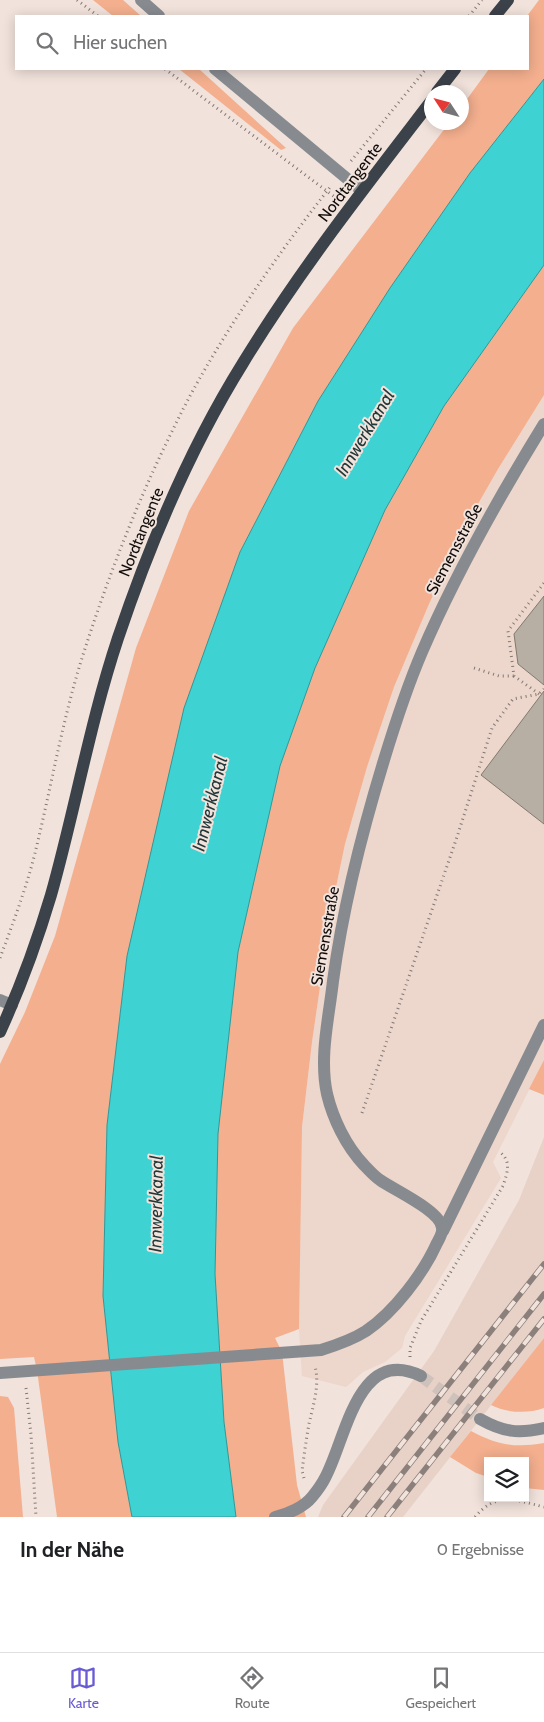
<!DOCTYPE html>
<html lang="de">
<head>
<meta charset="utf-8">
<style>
	body { margin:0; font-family:Cabin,sans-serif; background:#f6f6f6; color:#202124 }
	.controls { position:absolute; right:15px; bottom:15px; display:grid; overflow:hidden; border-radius:0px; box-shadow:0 2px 12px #0003 }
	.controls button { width:45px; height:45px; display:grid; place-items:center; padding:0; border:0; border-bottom:1px solid #e0e0e0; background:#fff; color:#202124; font:25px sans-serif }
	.compass { position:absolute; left:424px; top:85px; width:45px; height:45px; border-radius:50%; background:#fff; box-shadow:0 2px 12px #0003; rotate:306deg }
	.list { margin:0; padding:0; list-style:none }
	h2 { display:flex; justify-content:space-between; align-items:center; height:65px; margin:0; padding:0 20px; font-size:21px }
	h2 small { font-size:16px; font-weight:400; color:#757577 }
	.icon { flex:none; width:28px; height:28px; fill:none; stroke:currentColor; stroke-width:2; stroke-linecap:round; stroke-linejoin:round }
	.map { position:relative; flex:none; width:544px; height:1517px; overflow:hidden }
	.search { position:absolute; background:#fff; box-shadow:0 2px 12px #0003; left:15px; right:15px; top:15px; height:55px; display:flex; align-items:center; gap:12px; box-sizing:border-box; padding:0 18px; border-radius:0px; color:#757577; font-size:19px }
	.sheet { height:135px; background:#fff }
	nav { display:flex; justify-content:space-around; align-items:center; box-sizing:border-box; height:70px; border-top:1px solid #e0e0e0; background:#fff; font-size:14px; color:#757577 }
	nav a { display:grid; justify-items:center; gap:2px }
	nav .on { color:#685bd4 }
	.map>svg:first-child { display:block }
	.commercial { fill:#edd6cb }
	.built { fill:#e8d2c8 }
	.green { fill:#f3af8e }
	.water { fill:#3ed2d3; stroke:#309797 }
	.building { fill:#b7afa3; stroke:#827a6f }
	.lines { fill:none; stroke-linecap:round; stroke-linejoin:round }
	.minor-tunnel { stroke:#cfc2bc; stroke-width:12; stroke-dasharray:12 6; stroke-linecap:butt }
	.path { stroke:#827874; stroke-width:3; stroke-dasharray:1 4; stroke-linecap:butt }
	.minor { stroke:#878b8f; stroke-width:12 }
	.major { stroke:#3c424a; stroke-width:12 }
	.rail-casing { stroke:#8b807b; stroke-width:5.5 }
	.rail { stroke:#f1e2db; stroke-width:4; stroke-dasharray:11; stroke-linecap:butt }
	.labels { text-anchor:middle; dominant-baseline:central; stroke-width:4; stroke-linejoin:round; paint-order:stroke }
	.street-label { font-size:16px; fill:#110c0a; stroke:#f1e2db }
	.water-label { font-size:18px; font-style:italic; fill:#213939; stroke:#f1e2db }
</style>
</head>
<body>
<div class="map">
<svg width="544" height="1517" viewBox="0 0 544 1517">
	<rect width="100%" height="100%" fill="#f1e2db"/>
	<polygon class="commercial" points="544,395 544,1060 493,1162 501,1178 405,1336 402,1348 385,1362 363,1372 346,1387 302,1376 299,1329 302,1127 312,1042 331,911 345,844 367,767 394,687 429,604 462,532 498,469"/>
	<polygon class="built" points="544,1137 544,1338 403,1517 318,1517 323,1505 434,1351 519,1200"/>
	<g class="green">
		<polygon points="93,0 123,0 141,16 113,16"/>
		<polygon points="539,0 544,0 544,79 470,173 390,288 318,401 240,552 127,956 107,1125 103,1296 118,1442 132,1517 57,1517 37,1370 34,1357 0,1359 0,1064 25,1012 55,936 136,648 189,511 293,328 449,123 462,122 462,106 489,69 528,69 527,16"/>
		<polygon points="179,69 199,69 286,148 281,150"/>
		<polygon points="544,265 544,395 498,469 462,532 429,604 394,687 367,767 345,844 331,911 312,1042 302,1127 299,1329 275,1338 282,1352 297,1485 306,1517 236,1517 224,1422 215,1274 218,1134 238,952 280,766 315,668 385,510 444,406"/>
		<polygon points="544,1060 544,1095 529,1089"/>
		<path d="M 544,1338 L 544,1408 C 527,1414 507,1413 491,1405 Z"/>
		<polygon points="0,1396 8,1397 14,1408 23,1517 0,1517"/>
		<path d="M 471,1431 C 497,1445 515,1448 544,1443 L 544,1490 L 525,1488 L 525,1461 L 488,1461 L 488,1477 L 476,1473 L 450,1457 Z"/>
	</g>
	<polygon class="water" points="544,79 544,265 444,406 385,510 315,668 280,766 238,952 218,1134 215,1274 224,1422 236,1517 132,1517 118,1442 103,1296 107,1125 127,956 184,708 240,552 318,401 390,288 470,173"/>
	<g class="building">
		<polygon points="544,596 544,685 518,664 514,634"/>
		<polygon points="544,691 544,824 481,775"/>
	</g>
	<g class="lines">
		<polyline class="minor-tunnel" points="421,1376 480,1419"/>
		<g class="path">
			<polyline points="77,0 98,16"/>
			<polyline points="469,16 482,0"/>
			<polyline points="165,69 336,198"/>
			<polyline points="351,161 426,69"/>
			<polyline points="474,668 499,676 514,676"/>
			<polyline points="539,694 514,676 508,631 544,583"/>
			<path d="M 0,958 C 13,923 26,889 35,853 C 51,788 62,722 82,658 C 111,567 146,479 191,394 C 231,321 280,251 331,186"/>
			<polyline points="362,1113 457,837 492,728 513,699 539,694 544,689"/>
			<path d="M 410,1357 L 410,1348 L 421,1321 L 503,1186 C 507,1173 512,1162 500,1152"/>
			<polyline points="26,1388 31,1435 36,1517"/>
			<path d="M 304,1478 L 302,1471 C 304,1456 306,1440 309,1424 C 313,1405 320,1386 315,1366"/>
			<path d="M 475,1517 C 497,1491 515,1500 544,1507"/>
		</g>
		<g class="minor">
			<polyline points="141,0 159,16"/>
			<polyline points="215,69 362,191"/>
			<polyline points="0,1000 12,1005"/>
			<polyline points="443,1231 544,1025"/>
			<path d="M 0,1373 L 321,1350 C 337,1345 352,1340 366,1331 C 394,1312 423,1274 437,1243 C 439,1239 443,1233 442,1228 C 441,1211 394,1190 380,1180 C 374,1176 369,1170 364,1165 C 346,1146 333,1119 327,1094 C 319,1057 329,1017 333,981 C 343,906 362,832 384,760 C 395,724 407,687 422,652 C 456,573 499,497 544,424"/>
			<path d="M 480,1419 C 503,1432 518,1434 544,1428"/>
			<path d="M 275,1517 C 288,1514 304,1507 312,1497 C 317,1491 322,1484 325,1478 C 346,1440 357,1345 421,1376"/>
		</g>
		<g class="major">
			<polyline points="495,16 508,0"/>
			<polyline points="437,92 455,69"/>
			<path d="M 0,1032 C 20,988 37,942 51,895 C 75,810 90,722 118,638 C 150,543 190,448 243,363 C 299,271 366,186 432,100"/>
		</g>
		<g class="rail-casing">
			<g id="rail">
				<polyline points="344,1517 544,1264"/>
				<polyline points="368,1517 544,1294"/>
				<polyline points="387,1517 544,1319"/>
			</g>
		</g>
		<use href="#rail" class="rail"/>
	</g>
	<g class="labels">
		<g class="street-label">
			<text transform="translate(350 182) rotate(-53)">Nordtangente</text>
			<text transform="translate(141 532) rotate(-68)">Nordtangente</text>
			<text transform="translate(454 549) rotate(-62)">Siemensstraße</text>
			<text transform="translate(325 936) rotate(-80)">Siemensstraße</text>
		</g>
		<g class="water-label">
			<text transform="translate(365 433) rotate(-59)">Innwerkkanal</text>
			<text transform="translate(210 804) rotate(-76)">Innwerkkanal</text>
			<text transform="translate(156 1204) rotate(-89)">Innwerkkanal</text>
		</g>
	</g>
</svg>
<div class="controls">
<button><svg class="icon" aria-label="layers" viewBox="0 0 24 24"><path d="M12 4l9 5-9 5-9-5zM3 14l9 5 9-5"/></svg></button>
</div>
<svg class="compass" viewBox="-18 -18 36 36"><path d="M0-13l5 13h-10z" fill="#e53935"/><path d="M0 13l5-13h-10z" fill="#757577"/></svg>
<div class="search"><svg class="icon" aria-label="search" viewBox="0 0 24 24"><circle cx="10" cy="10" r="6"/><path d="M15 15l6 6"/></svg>Hier suchen</div>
</div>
<section class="sheet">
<h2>In der Nähe<small>0 Ergebnisse</small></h2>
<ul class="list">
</ul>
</section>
<nav>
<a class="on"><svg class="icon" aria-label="map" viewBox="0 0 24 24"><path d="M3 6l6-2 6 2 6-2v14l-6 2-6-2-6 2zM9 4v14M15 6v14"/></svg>Karte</a>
<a><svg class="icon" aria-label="directions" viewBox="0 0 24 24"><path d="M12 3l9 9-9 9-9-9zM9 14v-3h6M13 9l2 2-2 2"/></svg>Route</a>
<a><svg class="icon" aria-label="saved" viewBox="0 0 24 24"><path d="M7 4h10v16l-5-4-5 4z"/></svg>Gespeichert</a>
</nav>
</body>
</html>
